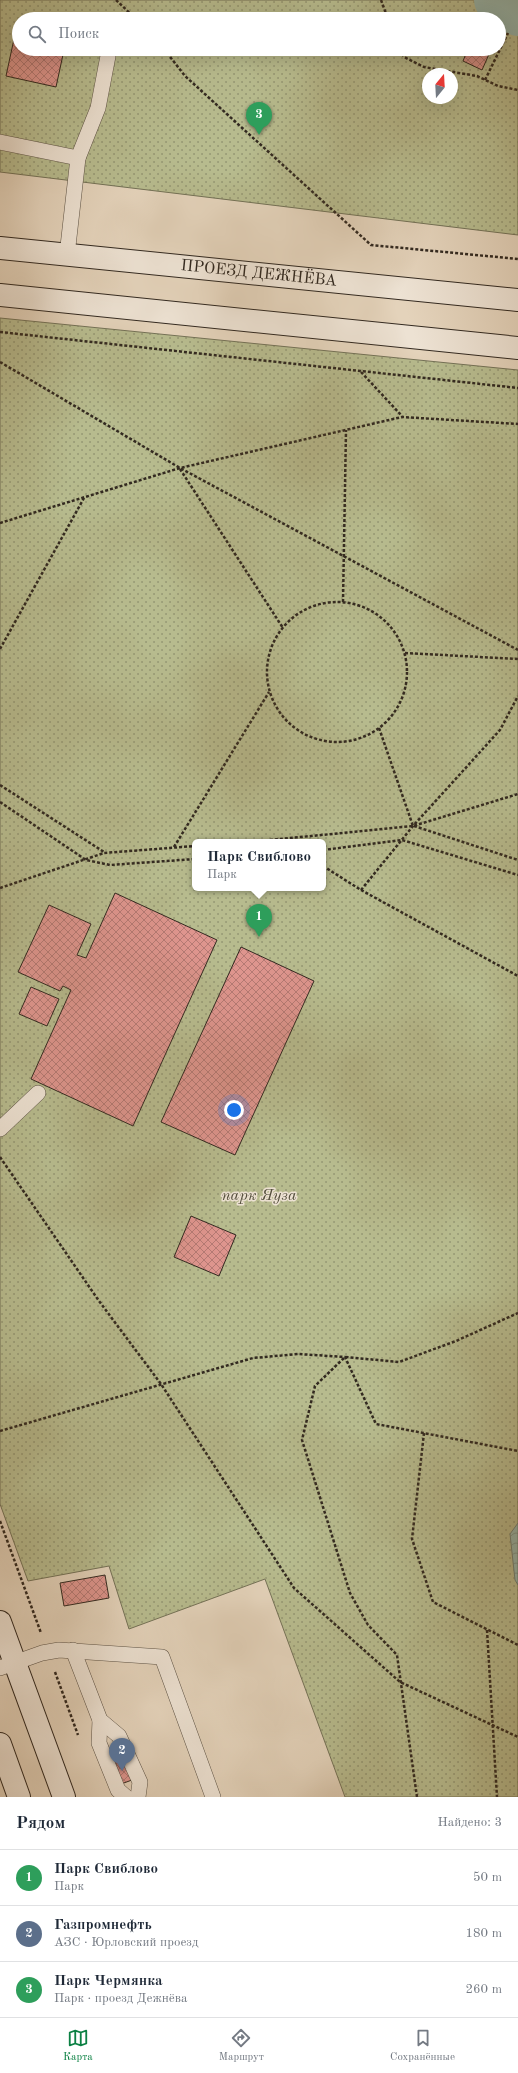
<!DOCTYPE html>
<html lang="ru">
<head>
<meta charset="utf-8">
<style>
	body { margin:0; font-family:"Old Standard TT",serif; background:#f2f2f3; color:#1f2937 }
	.compass { position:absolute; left:422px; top:68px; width:36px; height:36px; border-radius:50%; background:#fff; box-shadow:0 4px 16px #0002; rotate:18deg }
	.you { position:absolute; left:234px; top:1110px; width:14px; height:14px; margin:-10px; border:3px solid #fff; border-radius:50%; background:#1a73e8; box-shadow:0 0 0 6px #1a73e833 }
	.badge { display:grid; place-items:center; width:26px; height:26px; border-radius:50%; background:#0b8043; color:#fff; font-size:13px; font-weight:700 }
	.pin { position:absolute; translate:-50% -33px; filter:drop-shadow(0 1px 2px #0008) }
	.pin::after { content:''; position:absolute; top:21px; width:14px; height:12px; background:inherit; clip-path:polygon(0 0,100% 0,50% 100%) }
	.popup { position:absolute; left:192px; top:839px; width:134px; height:52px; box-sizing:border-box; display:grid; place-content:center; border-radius:6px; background:#fff; filter:drop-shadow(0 1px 3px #0005); font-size:13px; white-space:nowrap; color:#747a83 }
	.popup b { font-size:15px; color:#1f2937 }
	.popup::after { content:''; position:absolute; left:50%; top:100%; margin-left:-8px; border:8px solid transparent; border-top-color:#fff }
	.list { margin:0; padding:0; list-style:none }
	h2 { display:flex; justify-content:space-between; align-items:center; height:52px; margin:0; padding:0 16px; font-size:17px }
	h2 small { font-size:13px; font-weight:400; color:#747a83 }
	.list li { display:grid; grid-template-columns:26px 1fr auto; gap:12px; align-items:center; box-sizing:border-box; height:56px; padding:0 16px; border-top:1px solid #e0e1e3 }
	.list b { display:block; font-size:15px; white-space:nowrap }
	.list p { margin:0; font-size:13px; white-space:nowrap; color:#747a83 }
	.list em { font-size:13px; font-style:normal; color:#747a83 }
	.icon { flex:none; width:22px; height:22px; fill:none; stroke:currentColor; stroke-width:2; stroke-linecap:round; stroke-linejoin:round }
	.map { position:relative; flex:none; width:518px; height:1797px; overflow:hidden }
	.search { position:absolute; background:#fff; box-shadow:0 4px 16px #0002; left:12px; right:12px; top:12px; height:44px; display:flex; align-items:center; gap:10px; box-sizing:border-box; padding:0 14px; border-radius:22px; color:#747a83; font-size:15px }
	.sheet { height:220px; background:#fff }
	nav { display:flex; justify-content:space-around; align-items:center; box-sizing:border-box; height:56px; border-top:1px solid #e0e1e3; background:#fff; font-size:11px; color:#747a83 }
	nav a { display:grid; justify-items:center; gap:2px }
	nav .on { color:#0b8043 }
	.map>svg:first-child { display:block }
	.park { fill:url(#park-dots); stroke:#747257; fill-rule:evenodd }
	.water { fill:url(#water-waves); stroke:#6d7f76 }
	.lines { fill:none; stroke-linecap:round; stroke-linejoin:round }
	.river { stroke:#95b8b0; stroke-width:46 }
	.building { fill:url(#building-cross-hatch); stroke:#322920 }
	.lane-casing { stroke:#5e5447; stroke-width:16 }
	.secondary-casing { stroke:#322920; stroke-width:24 }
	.path { stroke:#322920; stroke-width:2.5; stroke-dasharray:3 2; stroke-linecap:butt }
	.lane { stroke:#ede2d3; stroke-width:15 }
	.secondary { stroke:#ede2d3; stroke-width:22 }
	.labels { text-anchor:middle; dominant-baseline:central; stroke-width:3; stroke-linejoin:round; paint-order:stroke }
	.street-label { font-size:16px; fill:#322920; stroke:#ede2d3 }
	.park-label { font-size:16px; font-style:italic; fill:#534e3c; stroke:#ede2d3 }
</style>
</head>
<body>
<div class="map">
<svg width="518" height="1797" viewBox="0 0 518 1797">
	<defs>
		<pattern id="park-dots" width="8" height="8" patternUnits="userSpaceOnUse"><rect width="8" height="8" fill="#b7bb8e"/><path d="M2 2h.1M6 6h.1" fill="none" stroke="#959874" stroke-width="1.8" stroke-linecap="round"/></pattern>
		<pattern id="water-waves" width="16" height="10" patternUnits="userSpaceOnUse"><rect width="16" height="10" fill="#95b8b0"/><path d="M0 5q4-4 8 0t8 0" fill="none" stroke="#7a968f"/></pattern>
		<pattern id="building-cross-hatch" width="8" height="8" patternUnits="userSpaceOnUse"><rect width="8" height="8" fill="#de958e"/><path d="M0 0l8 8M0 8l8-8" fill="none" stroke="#b57a74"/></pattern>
	</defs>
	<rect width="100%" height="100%" fill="#e4d3bb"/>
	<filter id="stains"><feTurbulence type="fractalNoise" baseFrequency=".005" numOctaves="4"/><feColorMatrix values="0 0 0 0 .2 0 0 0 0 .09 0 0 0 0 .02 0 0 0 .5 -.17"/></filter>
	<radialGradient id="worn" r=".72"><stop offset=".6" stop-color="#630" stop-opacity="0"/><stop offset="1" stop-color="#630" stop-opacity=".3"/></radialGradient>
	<g class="park">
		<path d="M 0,0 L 518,0 L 518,235 L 0,172 ZM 19,19 L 499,19 L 499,49 L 19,49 ZM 428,74 L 452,74 L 452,98 L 428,98 Z"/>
		<path d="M 0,318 L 518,370 L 518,1797 L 345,1797 L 265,1579 L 129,1629 L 109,1566 L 28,1581 L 0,1504 ZM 195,842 L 323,842 L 323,888 L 195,888 Z"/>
	</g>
	<polygon class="water" points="518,1523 518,1585 515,1580 510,1534"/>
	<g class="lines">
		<polyline class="river" points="497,0 503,6 518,13"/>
	</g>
	<g class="building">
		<polygon points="14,39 19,41 19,49 64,50 56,87 6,76"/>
		<polygon points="468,49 484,49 490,52 482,70 463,61"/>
		<polygon points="115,893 217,940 133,1126 31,1079 71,990 63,986 60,991 18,972 49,905 91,924 77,955 86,958"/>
		<polygon points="241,947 314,981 235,1155 161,1122"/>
		<polygon points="31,987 59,999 47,1026 19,1014"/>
		<polygon points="191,1216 236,1235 219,1276 174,1257"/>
		<polygon points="105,1575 109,1598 64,1606 60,1583"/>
		<polygon points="123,1757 132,1780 121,1784 112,1761"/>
	</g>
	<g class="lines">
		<g class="lane-casing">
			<g id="lane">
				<polyline points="0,142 78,158 98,108 108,56"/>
				<polyline points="67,255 78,158"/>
				<polyline points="0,1129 38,1093"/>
				<polyline points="73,1650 100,1720 119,1736 140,1782 138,1797"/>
				<polyline points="0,1668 42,1653 59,1650 162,1657 213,1797"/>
				<polyline points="100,1720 99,1743 118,1790 126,1797"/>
			</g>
		</g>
		<g class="secondary-casing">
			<g id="secondary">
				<path id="s1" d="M 0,248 L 518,300"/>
				<polyline points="0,295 518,348"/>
				<polyline points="0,1622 64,1797"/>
				<polyline points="0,1744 19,1797"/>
			</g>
		</g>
		<g class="path">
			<polyline points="116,0 136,19"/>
			<polyline points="381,0 388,19"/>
			<polyline points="164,49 185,76 371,245 518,259"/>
			<polyline points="400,49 404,57 424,67 477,76 498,86 518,90"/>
			<polyline points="485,80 508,33"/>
			<polyline points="0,332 518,388"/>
			<polyline points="0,362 180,468 518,650"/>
			<polyline points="361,372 402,416"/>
			<polyline points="180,469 283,628"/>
			<polyline points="0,523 180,468 402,417 518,424"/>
			<polyline points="343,602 346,430"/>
			<circle cx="337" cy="672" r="70"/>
			<polyline points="0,649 84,498"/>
			<polyline points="405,653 518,659"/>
			<polyline points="379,728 413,826"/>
			<polyline points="0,785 104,852"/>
			<polyline points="0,802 86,860 110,865 195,859"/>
			<polyline points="414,826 518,860"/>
			<polyline points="250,842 413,826 518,794"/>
			<polyline points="174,847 269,692"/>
			<polyline points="323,850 402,840 518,875"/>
			<polyline points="323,866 361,890 518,976"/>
			<polyline points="0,888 104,853 195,846"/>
			<polyline points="361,890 413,826 500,730 518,696"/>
			<polyline points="0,1157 99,1301 161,1384 294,1588 400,1682 518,1737"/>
			<polyline points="0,1431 253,1358 298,1354 345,1357 376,1424 518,1451"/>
			<polyline points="424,1433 412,1539 433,1602 518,1645"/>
			<polyline points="0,1521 41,1633"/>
			<polyline points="487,1630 497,1797"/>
			<polyline points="55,1672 78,1735"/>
			<polyline points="417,1797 397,1655 368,1625 350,1593 302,1440 315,1386 345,1357 399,1362 456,1341 518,1313"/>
		</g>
		<use href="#lane" class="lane"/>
		<use href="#secondary" class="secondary"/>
	</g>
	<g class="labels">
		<g class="street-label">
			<text stroke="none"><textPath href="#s1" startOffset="260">ПРОЕЗД ДЕЖНЁВА</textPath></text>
		</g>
		<g class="park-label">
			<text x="259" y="1196">парк Яуза</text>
		</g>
	</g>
	<rect width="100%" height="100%" filter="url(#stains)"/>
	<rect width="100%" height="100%" fill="url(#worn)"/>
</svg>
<svg class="compass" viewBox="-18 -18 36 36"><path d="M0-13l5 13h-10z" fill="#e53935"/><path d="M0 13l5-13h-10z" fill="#747a83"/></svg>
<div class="you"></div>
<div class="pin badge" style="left:259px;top:937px;background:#2e9e5b">1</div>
<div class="popup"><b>Парк Свиблово</b>Парк</div>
<div class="pin badge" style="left:122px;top:1771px;background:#5c6f8a">2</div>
<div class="pin badge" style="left:259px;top:135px;background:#2e9e5b">3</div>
<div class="search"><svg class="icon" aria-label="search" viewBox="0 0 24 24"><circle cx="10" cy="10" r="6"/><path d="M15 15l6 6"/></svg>Поиск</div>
</div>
<section class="sheet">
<h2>Рядом<small>Найдено: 3</small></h2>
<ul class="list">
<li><span class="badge" style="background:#2e9e5b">1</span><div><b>Парк Свиблово</b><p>Парк</p></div><em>50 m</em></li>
<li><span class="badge" style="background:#5c6f8a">2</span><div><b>Газпромнефть</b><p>АЗС · Юрловский проезд</p></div><em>180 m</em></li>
<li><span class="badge" style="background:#2e9e5b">3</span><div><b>Парк Чермянка</b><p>Парк · проезд Дежнёва</p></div><em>260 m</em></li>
</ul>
</section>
<nav>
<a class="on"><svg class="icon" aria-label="map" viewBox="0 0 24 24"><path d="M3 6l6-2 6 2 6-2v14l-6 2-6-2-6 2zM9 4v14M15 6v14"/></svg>Карта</a>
<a><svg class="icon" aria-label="directions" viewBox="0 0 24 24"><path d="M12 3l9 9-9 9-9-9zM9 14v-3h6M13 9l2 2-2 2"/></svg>Маршрут</a>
<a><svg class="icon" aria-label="saved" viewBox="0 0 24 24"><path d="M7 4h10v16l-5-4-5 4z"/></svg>Сохранённые</a>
</nav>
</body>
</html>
